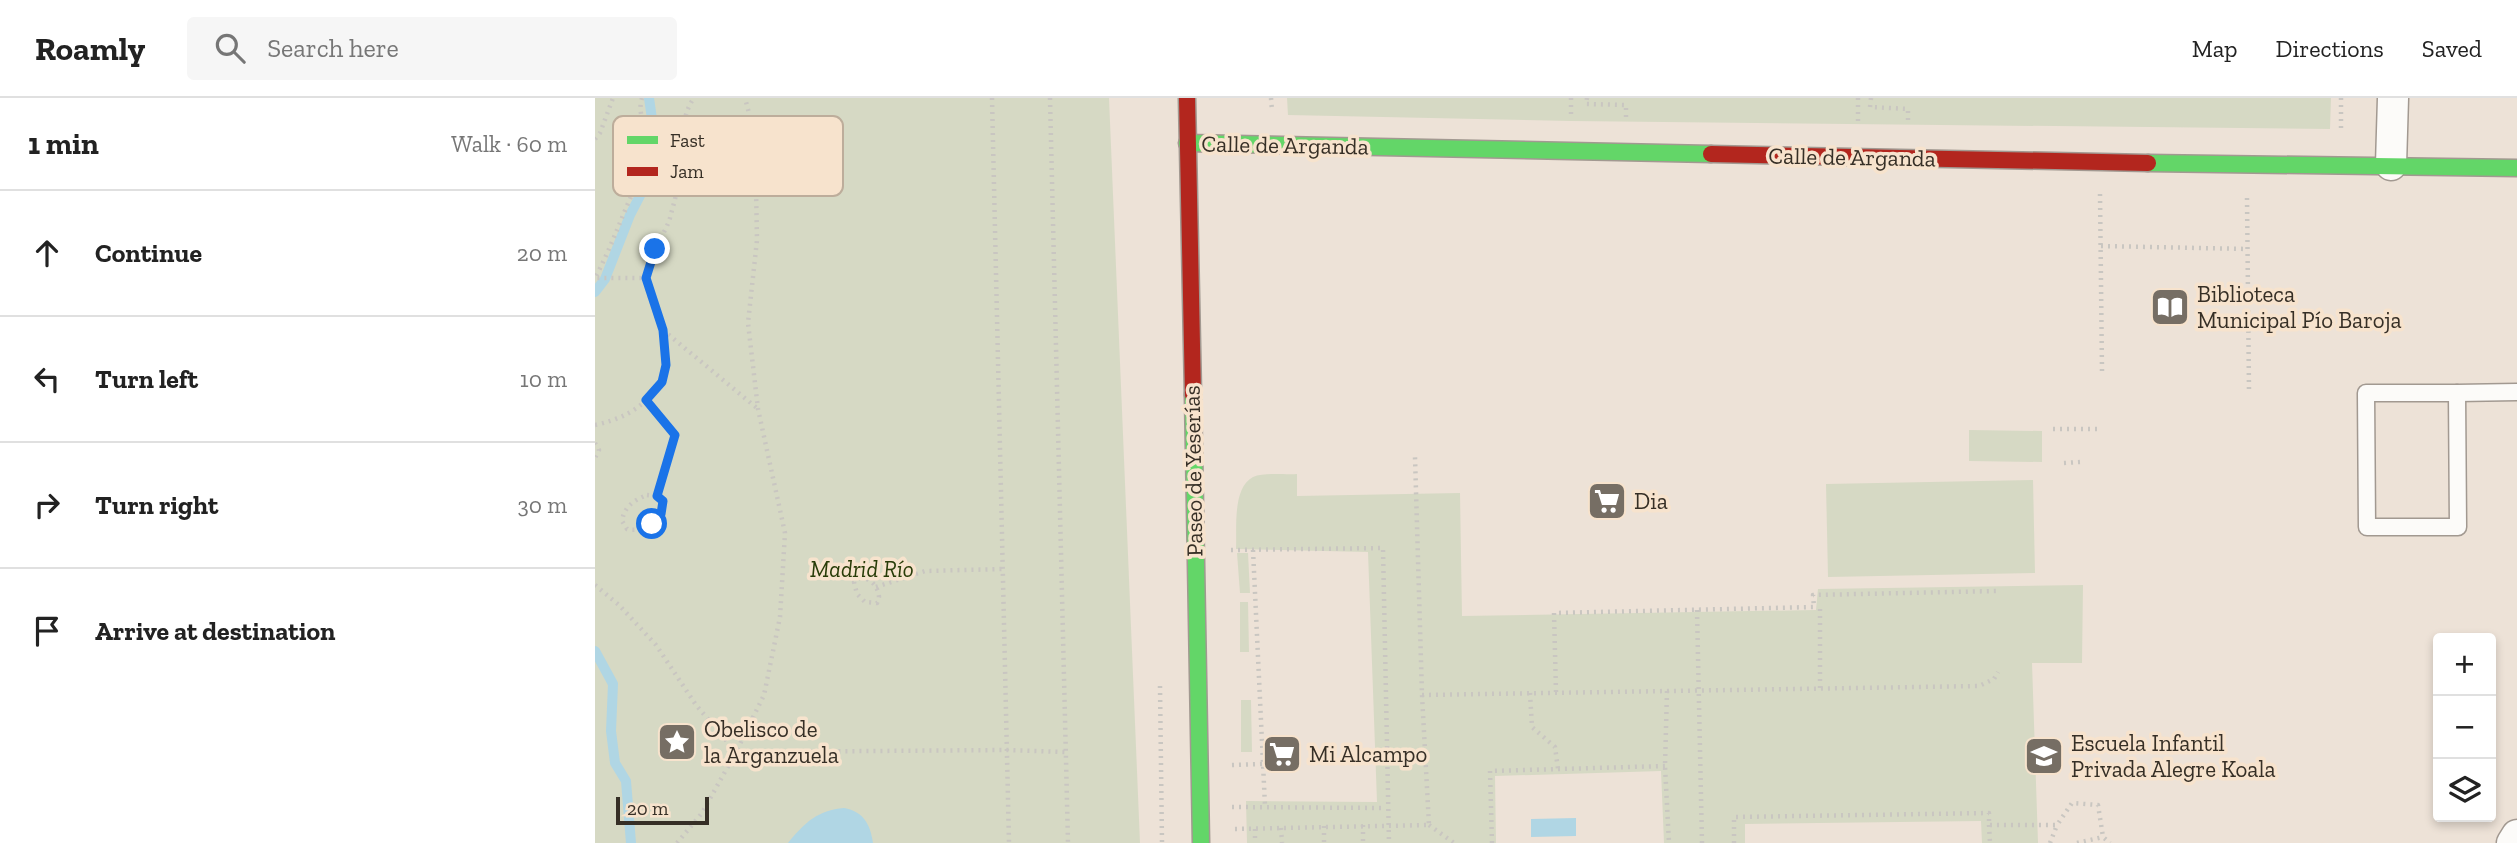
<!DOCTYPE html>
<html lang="en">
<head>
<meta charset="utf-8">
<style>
	body { margin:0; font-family:"Zilla Slab",serif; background:#f6f6f6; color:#222 }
	.controls { position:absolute; right:21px; bottom:21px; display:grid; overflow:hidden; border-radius:7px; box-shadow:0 4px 10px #0003 }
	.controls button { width:63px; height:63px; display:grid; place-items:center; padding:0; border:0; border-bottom:2px solid #e0e0e0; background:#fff; color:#222; font:35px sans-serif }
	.scale { position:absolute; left:21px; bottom:18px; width:93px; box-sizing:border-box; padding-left:7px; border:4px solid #362f26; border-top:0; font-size:19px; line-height:24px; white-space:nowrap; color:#362f26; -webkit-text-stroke:5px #f7e3cd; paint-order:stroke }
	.stop { position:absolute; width:21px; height:21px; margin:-16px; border:5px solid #1a73e8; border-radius:50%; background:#fff }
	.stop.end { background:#1a73e8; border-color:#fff; box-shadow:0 2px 7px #0008 }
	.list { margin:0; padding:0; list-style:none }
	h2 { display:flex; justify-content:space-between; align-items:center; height:91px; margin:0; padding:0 28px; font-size:30px }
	h2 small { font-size:23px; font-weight:400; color:#767676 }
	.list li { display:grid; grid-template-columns:46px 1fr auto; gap:21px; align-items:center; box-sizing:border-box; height:126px; padding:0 28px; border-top:2px solid #e0e0e0 }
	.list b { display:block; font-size:26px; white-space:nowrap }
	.list em { font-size:23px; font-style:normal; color:#767676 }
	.icon { flex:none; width:38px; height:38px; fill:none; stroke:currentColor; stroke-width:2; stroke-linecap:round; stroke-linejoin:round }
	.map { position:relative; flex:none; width:1922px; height:745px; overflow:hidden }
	header { display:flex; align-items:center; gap:42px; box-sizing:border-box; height:98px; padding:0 35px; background:#fff; border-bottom:2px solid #e0e0e0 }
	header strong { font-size:33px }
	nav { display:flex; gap:38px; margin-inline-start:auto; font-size:24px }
	.search { width:490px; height:63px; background:#f6f6f6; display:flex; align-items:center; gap:18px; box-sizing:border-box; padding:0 24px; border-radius:7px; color:#767676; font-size:26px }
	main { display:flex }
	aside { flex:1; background:#fff }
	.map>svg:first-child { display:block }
	.green { fill:#d6d9c4 }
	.water { fill:#b0d6e4 }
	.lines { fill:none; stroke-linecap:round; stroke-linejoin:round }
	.stream { stroke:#b0d6e4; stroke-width:10 }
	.lane-casing { stroke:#a29991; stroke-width:19 }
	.street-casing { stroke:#a29991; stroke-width:33 }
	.fast-casing { stroke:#a29991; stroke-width:19 }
	.jam-casing { stroke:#a29991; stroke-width:19 }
	.path { stroke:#c9c6c1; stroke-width:4.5; stroke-dasharray:2 5; stroke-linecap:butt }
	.lane { stroke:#fcfbf9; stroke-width:16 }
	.street { stroke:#fcfbf9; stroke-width:30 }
	.fast { stroke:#63d668; stroke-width:16 }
	.jam { stroke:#b3261e; stroke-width:16 }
	.route { stroke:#1a73e8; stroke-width:9 }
	.labels { text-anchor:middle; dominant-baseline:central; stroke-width:7; stroke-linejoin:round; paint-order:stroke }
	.street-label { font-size:23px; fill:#362f26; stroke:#f7e3cd }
	.poi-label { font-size:23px; fill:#362f26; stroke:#f7e3cd; text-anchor:start }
	.park-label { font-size:23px; font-style:italic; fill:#283c08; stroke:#f7e3cd }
	.key { fill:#f7e3cd; stroke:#bdad9b; stroke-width:2 }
	.key-label { font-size:19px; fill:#362f26 }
</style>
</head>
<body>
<header>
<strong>Roamly</strong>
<div class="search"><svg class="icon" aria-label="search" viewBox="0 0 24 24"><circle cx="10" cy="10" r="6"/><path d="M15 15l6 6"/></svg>Search here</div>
<nav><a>Map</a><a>Directions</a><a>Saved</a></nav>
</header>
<main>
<aside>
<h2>1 min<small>Walk · 60 m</small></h2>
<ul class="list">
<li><svg class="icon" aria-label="ahead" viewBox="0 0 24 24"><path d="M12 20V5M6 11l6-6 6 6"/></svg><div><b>Continue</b></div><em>20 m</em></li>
<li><svg class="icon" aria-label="left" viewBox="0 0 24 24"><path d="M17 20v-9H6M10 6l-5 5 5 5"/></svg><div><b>Turn left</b></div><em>10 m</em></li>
<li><svg class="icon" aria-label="right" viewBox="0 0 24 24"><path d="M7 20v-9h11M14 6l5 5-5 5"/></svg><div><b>Turn right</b></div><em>30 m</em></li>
<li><svg class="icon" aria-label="arrive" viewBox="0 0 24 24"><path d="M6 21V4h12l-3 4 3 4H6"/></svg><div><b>Arrive at destination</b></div></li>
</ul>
</aside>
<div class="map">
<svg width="1922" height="745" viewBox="0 0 1922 745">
	<rect width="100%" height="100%" fill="#ede2d7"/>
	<g class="green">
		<polygon points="0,0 514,0 545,745 0,745"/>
		<polygon points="692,0 1736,0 1735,31 976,23 693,17"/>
		<polygon points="1374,332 1447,333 1447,364 1374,363"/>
		<path d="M 702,376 L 702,398 L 865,395 L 867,518 L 1221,512 L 1223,491 L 1488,487 L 1487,565 L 1437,565 L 1443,745 L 1387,745 L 1386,723 L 1150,726 L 1150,745 L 1069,745 L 1066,673 L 900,678 L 901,745 L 652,745 L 651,703 L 782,704 L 773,454 L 641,451 C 642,431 637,390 658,379 C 669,374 690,377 702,376 Z"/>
		<polygon points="1438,382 1440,475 1233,479 1231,386"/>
		<polygon points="653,455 655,495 645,495 642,455"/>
		<polygon points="645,504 653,504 654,554 645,554"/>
		<polygon points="646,602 656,602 657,654 646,654"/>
	</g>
	<g class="water">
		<path d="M 249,710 C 269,714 275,726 278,745 L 193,745 C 209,725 223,712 249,710 Z"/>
		<polygon points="981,720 981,738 936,739 936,721"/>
	</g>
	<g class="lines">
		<g class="stream">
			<polyline points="0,194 10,181 35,117 63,63 54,0"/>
			<polyline points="0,553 18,586 16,633 20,665 31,683 36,745"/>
		</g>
		<g class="lane-casing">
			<g id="lane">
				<polygon points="1771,295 1862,295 1863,429 1772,429"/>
				<polyline points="1862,295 1922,294"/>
			</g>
		</g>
		<g class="street-casing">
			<g id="street">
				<polyline points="1796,67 1798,0"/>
				<polyline points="1917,745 1922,737"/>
			</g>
		</g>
		<g class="fast-casing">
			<g id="fast">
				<polyline points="592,45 1116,56"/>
				<polyline points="1553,65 1922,70"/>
				<polyline points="598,297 606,745"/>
			</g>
		</g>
		<g class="jam-casing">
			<g id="jam">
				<polyline points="592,0 598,297"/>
				<polyline points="1116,56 1553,65"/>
			</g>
		</g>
		<g class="path">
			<path d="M 47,0 C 40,20 60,44 54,65 C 52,74 43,85 38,94 C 25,123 15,152 0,180 L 51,180"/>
			<polyline points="397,0 414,745"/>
			<polyline points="455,0 473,745"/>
			<polyline points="676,0 677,13"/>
			<polyline points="976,0 976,20"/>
			<polyline points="992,0 991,6 1031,7 1031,20"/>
			<polyline points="1263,0 1263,24 1267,24"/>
			<polyline points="1276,0 1275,9 1313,11 1313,27"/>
			<polyline points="1746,0 1746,34"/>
			<polyline points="0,41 5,35 18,0"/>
			<polyline points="1505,96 1507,273"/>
			<polyline points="1652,100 1654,293"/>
			<polyline points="1506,148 1653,151"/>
			<polyline points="68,232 163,311"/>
			<polyline points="51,302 80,337 62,398"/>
			<path d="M 0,327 C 49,317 82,284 67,232 C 63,215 51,197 51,180 C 50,159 72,136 76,116 C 79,105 82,95 83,84 C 88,58 83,22 99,0"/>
			<polyline points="1458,331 1506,331"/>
			<polyline points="0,345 4,352 0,360"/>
			<polyline points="1469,365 1485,364"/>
			<path d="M 52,397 L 62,398 L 68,403 C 69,422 50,435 32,431 L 27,423 C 29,409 39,402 52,397 Z"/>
			<polyline points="636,452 788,450 794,745"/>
			<polyline points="658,452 670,708"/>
			<path d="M 265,479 C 276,481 283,488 284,499 L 282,505 L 270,504 L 262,496 L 259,484 Z"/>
			<polyline points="0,487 24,507 61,547 101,607 141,654 412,652 470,654"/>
			<polyline points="281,489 330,473 408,471"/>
			<polyline points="1102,512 1107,745"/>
			<polyline points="565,588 567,745"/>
			<polyline points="1225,590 1225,510"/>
			<polyline points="1072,593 1070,668 1074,745"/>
			<polyline points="961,594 959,515 1219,509 1218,497 1404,493"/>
			<polyline points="935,595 937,629 960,649 963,671"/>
			<polyline points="827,597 1384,588 1399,581 1403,574"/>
			<polyline points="637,667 668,666"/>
			<polyline points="637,709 791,710"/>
			<polyline points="768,727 768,745"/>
			<polyline points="834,727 859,745"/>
			<polyline points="1394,727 1395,745"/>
			<polyline points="729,728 729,745"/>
			<polyline points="686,730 687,745"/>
			<polyline points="640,731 834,727 827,597 820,359"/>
			<polyline points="660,731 660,745"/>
			<polyline points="82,745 107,715 141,654 169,597 185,519 190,435 163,311 153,225 162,142 160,38 150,0"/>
			<polyline points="897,745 895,673 1070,668"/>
			<polyline points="1139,745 1139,719 1394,715 1394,727 1462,727 1477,705 1503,707 1508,739 1515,745"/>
			<polyline points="1455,745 1462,727"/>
			<polyline points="1482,745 1508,739"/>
		</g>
		<use href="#lane" class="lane"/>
		<use href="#street" class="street"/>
		<use href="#fast" class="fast"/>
		<use href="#jam" class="jam"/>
	</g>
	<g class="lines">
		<polyline class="route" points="57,426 66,416 68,403 62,398 80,337 51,302 67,284 71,267 68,232 51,180 60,151"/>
	</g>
	<defs>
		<g id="library-square" transform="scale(2.0125)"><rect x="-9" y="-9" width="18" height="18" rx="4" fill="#766e64" stroke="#f7e3cd"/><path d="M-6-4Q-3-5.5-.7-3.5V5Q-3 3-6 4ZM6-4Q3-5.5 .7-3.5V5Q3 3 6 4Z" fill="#fff"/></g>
		<g id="supermarket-square" transform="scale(2.0125)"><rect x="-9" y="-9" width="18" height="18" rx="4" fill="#766e64" stroke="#f7e3cd"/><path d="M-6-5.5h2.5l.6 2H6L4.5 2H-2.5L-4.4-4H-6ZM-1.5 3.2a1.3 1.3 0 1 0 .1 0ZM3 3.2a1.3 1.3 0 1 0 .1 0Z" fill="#fff"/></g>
		<g id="sight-square" transform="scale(2.0125)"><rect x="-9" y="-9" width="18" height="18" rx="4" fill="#766e64" stroke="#f7e3cd"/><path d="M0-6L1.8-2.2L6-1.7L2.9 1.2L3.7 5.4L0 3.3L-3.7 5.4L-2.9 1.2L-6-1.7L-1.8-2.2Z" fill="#fff"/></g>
		<g id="school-square" transform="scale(2.0125)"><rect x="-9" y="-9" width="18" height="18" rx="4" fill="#766e64" stroke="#f7e3cd"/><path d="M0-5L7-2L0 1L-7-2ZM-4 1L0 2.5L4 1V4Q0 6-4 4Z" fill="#fff"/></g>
	</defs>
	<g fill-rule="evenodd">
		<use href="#library-square" x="1575" y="209"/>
		<use href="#supermarket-square" x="1012" y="403"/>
		<use href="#sight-square" x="82" y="644"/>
		<use href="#supermarket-square" x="687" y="656"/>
		<use href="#school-square" x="1449" y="658"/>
	</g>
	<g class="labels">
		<g class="street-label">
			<text transform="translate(690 47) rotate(1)">Calle de Arganda</text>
			<text transform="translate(1257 59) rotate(1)">Calle de Arganda</text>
			<text transform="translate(598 373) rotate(-91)">Paseo de Yeserías</text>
		</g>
		<g class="poi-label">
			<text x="1602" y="196">Biblioteca<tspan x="1602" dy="26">Municipal Pío Baroja</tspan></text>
			<text x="1039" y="403">Dia</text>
			<text x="109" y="631">Obelisco de<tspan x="109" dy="26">la Arganzuela</tspan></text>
			<text x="1476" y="645">Escuela Infantil<tspan x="1476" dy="26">Privada Alegre Koala</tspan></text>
			<text x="714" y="656">Mi Alcampo</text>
		</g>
		<g class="park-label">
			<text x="267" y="471">Madrid Río</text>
		</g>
	</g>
	<rect x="18" y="18" width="230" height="80" rx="10" class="key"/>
	<rect x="32" y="38" width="31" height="8" fill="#63d668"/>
	<rect x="32" y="69" width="31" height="9" fill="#b3261e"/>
	<g class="key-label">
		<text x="75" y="49">Fast</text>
		<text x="75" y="80">Jam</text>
	</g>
</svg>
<div class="controls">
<button>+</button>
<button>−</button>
<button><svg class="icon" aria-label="layers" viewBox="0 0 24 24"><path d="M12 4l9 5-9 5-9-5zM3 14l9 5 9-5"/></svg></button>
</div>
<div class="scale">20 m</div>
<div class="stop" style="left:57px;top:426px"></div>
<div class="stop end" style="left:60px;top:151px"></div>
</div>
</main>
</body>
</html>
